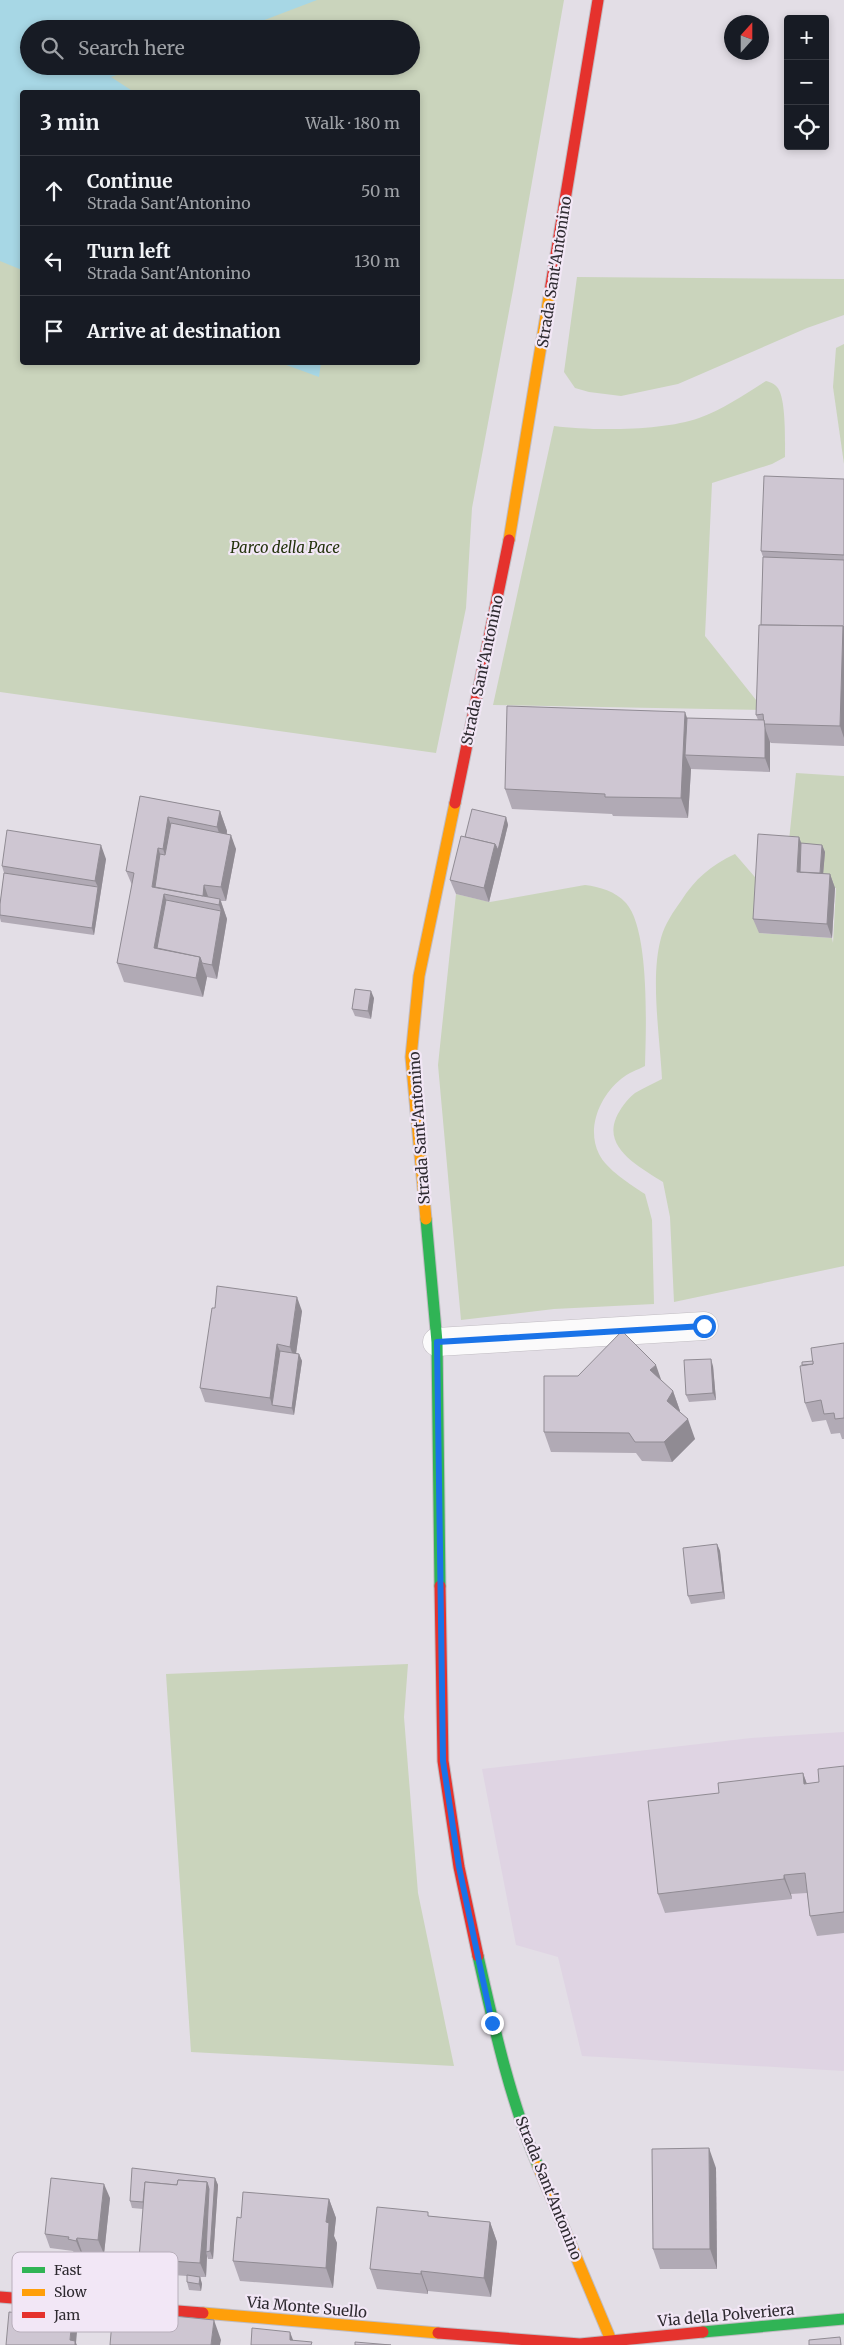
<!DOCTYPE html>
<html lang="en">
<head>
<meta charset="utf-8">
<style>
	body { margin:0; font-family:Merriweather,serif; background:#242831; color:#f1f3f6 }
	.controls { position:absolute; right:15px; top:15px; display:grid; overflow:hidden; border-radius:5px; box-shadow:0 2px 8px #0003 }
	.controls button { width:45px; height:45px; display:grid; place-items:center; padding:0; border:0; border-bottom:1px solid #363941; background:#171b24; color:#f1f3f6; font:25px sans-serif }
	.compass { position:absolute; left:724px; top:15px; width:45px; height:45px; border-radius:50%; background:#171b24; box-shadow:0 2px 8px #0003; rotate:21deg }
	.stop { position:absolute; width:15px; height:15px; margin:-11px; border:4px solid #1a73e8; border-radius:50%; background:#fff }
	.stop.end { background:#1a73e8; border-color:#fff; box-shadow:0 1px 5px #0008 }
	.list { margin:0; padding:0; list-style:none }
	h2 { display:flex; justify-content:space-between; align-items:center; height:65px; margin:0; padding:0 20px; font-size:21px }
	h2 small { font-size:16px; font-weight:400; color:#9ea1a6 }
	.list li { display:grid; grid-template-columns:32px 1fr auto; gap:15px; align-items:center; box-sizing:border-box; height:70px; padding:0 20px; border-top:1px solid #363941 }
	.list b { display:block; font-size:19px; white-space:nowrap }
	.list p { margin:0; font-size:16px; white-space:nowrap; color:#9ea1a6 }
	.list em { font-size:16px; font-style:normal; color:#9ea1a6 }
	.icon { flex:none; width:28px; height:28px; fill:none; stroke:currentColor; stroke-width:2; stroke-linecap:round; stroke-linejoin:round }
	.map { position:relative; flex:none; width:844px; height:2345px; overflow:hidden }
	.search { position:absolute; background:#171b24; box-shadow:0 2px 8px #0003; left:20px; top:20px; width:400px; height:55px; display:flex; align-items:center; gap:12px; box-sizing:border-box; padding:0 18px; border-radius:28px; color:#9ea1a6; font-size:19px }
	.panel { position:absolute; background:#171b24; box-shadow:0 2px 8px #0003; left:20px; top:90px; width:400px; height:275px; border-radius:5px }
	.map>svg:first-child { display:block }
	.built { fill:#dfd4e3 }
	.green { fill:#cad4bc; fill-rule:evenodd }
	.water { fill:#a7d7e5 }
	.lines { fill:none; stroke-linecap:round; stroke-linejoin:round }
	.street-casing { stroke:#c0bcc2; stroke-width:29 }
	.fast-casing { stroke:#c0bcc2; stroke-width:13 }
	.slow-casing { stroke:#c0bcc2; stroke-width:13 }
	.jam-casing { stroke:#c0bcc2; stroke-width:13 }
	.street { stroke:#fbfafb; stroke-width:28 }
	.fast { stroke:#30b455; stroke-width:11 }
	.slow { stroke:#ff9f0a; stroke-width:11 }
	.jam { stroke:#e5322d; stroke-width:11 }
	.wall { fill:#b1aab5 }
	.shaded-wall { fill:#908b93 }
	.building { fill:#cec6d2; stroke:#908b93 }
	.route { stroke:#1a73e8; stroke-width:6 }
	.labels { text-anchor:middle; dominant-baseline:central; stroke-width:4.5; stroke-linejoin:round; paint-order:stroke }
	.street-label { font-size:15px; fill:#2f2b31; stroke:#f2e7f6 }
	.park-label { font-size:15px; font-style:italic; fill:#23320c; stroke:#f2e7f6 }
	.key { fill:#f2e7f6; stroke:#b8afbb; stroke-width:1 }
	.key-label { font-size:14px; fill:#2f2b31 }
</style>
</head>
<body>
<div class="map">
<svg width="844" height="2345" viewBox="0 0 844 2345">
	<rect width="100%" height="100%" fill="#e3dee6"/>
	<polygon class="built" points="844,1732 844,2071 582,2056 558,1957 516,1945 482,1769 751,1738"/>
	<g class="green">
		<path d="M 0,0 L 564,0 L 513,290 L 472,508 L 466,608 L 436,753 L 0,692 ZM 29,29 L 411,29 L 411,66 L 29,66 ZM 22,92 L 418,92 L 418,362 L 22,362 Z"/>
		<polygon points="577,277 844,279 844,315 807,328 678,384 621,396 589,392 575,388 564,372"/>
		<polygon points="844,344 844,464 833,387 836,348"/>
		<path d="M 766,381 C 771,382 777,385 779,390 C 786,403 785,442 785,457 L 772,464 L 712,483 L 705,636 L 764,710 L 493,705 L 554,426 C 592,431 663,431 699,418 C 722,410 745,394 766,381 Z"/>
		<path d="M 796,773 L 844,776 L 844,1266 L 674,1302 L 670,1217 L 663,1182 C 642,1168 603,1149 616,1118 C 620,1109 627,1099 635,1093 C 643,1088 653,1084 662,1079 C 660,1037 650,978 661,938 C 665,924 673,912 681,901 C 695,879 711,865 735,854 L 761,884 L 759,933 L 832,938 L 833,943 L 836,888 L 823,887 L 788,850 Z"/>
		<path d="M 585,885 C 600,887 615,891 626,903 C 650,930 646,1029 645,1066 C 637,1070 628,1073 621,1079 C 600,1096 586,1128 599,1154 C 606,1169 631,1185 645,1194 L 652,1220 L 654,1304 L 554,1309 L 461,1320 L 438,1065 L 456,894 L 490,902 Z"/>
		<polygon points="408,1664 404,1717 418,1893 454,2066 191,2052 166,1674"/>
	</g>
	<g class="water">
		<polygon points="0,0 317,0 241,29 29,29 29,66 141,66 111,77 134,92 22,92 22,270 0,261"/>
		<polygon points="281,363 321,363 319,377"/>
	</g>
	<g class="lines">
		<g class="street-casing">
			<polyline id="street" points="437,1342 704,1326"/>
		</g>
		<g class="fast-casing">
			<g id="fast">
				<polyline points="426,1219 437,1342 440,1586"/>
				<path d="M 478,1956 C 494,2027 510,2100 538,2166"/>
				<polyline points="703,2332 844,2319"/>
			</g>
		</g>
		<g class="slow-casing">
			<g id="slow">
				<polyline points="509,540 550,291"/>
				<polyline points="426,1219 411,1057 419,976 455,803"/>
				<polyline points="538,2166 613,2345"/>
				<polyline points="203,2313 438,2333"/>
			</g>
		</g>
		<g class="jam-casing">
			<g id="jam">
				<polyline points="550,291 598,0"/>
				<polyline points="455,803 509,540"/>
				<polyline points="440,1586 443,1761 459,1867 478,1956"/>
				<polyline points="0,2297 203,2313"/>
				<polyline points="438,2333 580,2344 703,2332"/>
			</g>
		</g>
		<use href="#street" class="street"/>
		<use href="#fast" class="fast"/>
		<use href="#slow" class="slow"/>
		<use href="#jam" class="jam"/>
	</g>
	<g class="wall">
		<polygon points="844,479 844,746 771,743 770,742 770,772 691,769 688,818 613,816 612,814 512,809 505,789 687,718 758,720 756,715 761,625 763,557 761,551"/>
		<polygon points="140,796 220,811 227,831 227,834 236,849 226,901 221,901 227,919 217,979 207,977 203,997 124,982 117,963 132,885 126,871"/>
		<polygon points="506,817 508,825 489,902 456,894 450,880 465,837"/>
		<polygon points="799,837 801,843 822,845 825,852 823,874 830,874 835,888 832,938 759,933 753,919"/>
		<polygon points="106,859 94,935 1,922 0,918 0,904 4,873 2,866"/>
		<polygon points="374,998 371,1019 355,1016 352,1009"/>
		<polygon points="215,1308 302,1311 296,1353 299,1354 302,1361 294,1415 205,1402 200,1388"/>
		<polygon points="844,1343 844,1439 842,1439 840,1433 831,1434 826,1420 812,1422 805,1403 802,1365 813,1361"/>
		<polygon points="713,1366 716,1400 689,1402 686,1395"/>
		<polygon points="661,1381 673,1391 680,1411 680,1412 695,1439 672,1462 642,1461 636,1453 551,1452 544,1432"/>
		<polygon points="717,1544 720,1551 725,1599 691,1604 688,1596"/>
		<polygon points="844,1766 844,1933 817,1936 810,1916 807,1893 791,1894 792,1899 665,1913 658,1894 719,1793 803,1773 807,1784 819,1782"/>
		<polygon points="716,2168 717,2269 660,2269 653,2249"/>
		<polygon points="215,2178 218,2185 213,2259 208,2259 207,2256 206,2277 200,2277 202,2284 201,2291 189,2290 187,2282 187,2276 144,2273 139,2259 143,2209 132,2208 130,2201"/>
		<polygon points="110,2198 104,2254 82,2252 82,2255 74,2253 73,2251 50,2248 45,2234"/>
		<polygon points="329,2199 336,2218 334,2236 337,2243 333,2288 240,2281 233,2261 241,2218"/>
		<polygon points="429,2216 490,2222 497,2242 491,2297 428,2291 428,2294 377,2289 370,2269"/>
	</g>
	<g class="shaded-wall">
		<polygon points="843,626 844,627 844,738 840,726"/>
		<polygon points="685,712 692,732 685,755 691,769 688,818 681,798"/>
		<polygon points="765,728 770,742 770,772 765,758"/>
		<polygon points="220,811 227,831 224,847 217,827"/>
		<polygon points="168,817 176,837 170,869 163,849"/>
		<polygon points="506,817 508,825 489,902 484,888 495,844"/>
		<polygon points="231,835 236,849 226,901 221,887"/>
		<polygon points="799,837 804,851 802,879 797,872"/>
		<polygon points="101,845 106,859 94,935 92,928 98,887 95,881"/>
		<polygon points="822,845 825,852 822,887 820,880"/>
		<polygon points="158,848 165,868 161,894 152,887"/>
		<polygon points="830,874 835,888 832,938 827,924"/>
		<polygon points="204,885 209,899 202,901"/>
		<polygon points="164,894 171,914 164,955 154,948"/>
		<polygon points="220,899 227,919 217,979 212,965 221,911 219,905"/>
		<polygon points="200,957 207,977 203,997 196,978"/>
		<polygon points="371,991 374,998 371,1019 368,1011"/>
		<polygon points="297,1297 302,1311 295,1361 290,1347"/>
		<polygon points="277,1344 283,1358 272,1405 270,1398"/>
		<polygon points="299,1354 302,1361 294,1415 292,1408"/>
		<polygon points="711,1359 713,1366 716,1400 713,1393"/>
		<polygon points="656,1365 663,1385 650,1370"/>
		<polygon points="673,1391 680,1411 674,1421 667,1401"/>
		<polygon points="688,1419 695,1439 672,1462 664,1442"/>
		<polygon points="717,1544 720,1551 725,1599 723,1592"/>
		<polygon points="803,1773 810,1793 804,1784"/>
		<polygon points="784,1875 791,1894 792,1899 784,1879"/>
		<polygon points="709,2148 716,2168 717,2269 710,2249"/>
		<polygon points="215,2178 218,2185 213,2259 210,2251"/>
		<polygon points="207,2182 212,2196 206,2252 207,2256 206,2277 200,2263"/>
		<polygon points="104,2184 110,2198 104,2254 98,2240"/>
		<polygon points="329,2199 336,2218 334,2236 337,2243 333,2288 326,2268 326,2222"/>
		<polygon points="490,2222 497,2242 491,2297 484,2278"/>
		<polygon points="77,2238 82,2252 82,2255 76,2241"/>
		<polygon points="421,2271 428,2291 428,2294 421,2274"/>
		<polygon points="200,2277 202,2284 201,2291 199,2284"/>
		<polygon points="72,2318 77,2332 76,2343 77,2345 72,2345 70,2340"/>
		<polygon points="214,2320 221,2340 220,2345 211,2345"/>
		<polygon points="290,2332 295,2345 290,2340"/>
	</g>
	<g class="building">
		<polygon points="764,476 844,479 844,555 761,551"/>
		<polygon points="763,557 844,560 844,627 843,626 761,625"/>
		<polygon points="759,625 843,626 840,726 764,724 763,714 756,715"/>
		<polygon points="507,706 685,712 681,798 605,797 605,794 505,789"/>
		<polygon points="687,718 764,720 765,728 765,758 685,755"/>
		<polygon points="140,796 220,811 217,827 168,817 163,849 158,848 152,887 220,899 219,905 164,894 154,948 200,957 196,978 117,963 134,873 126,871"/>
		<polygon points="472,809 506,817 498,850 495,844 465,837"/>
		<polygon points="171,823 231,835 221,887 204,885 203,896 155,887 160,854 165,855"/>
		<polygon points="7,830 101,845 95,881 2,866"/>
		<polygon points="758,834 799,837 797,872 830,874 827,924 753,919"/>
		<polygon points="461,836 495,844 484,888 450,880"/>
		<polygon points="801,843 822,845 820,873 800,872"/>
		<polygon points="4,873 98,887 92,928 0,915 0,904"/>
		<polygon points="166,900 221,911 212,965 202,963 200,957 157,948"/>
		<polygon points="355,989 371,991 368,1011 352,1009"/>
		<polygon points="217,1286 297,1297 290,1347 277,1344 270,1398 200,1388 212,1308 215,1308"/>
		<polygon points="622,1331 656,1365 650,1370 673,1391 667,1401 688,1419 664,1442 635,1442 629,1433 544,1432 544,1376 578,1376"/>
		<polygon points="844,1343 844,1418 835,1419 834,1413 824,1414 821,1400 805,1403 800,1366 813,1364 811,1348"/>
		<polygon points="280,1351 299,1354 292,1408 272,1405"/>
		<polygon points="711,1359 713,1393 686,1395 684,1360"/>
		<polygon points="813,1361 813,1364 802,1365 802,1362"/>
		<polygon points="717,1544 723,1592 688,1596 683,1548"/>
		<polygon points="844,1766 844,1912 810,1916 805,1873 784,1875 784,1879 658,1894 648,1801 719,1793 718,1783 803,1773 804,1784 819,1782 818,1769"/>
		<polygon points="709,2148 710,2249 653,2249 652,2149"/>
		<polygon points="132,2168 215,2178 210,2251 206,2252 209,2189 207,2182 178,2180 177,2185 145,2182 143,2202 130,2201"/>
		<polygon points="51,2178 104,2184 98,2240 77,2238 76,2241 68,2239 69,2237 45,2234"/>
		<polygon points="178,2180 207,2182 200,2263 139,2259 145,2182 177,2185"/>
		<polygon points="243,2192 329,2199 326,2222 329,2223 326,2268 233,2261 237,2217 241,2218"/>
		<polygon points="377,2207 428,2212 428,2216 490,2222 484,2278 421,2271 421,2274 370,2269"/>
		<polygon points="187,2275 200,2277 199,2284 187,2282"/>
		<polygon points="113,2310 214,2320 211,2345 110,2345"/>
		<polygon points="9,2312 72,2318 70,2340 75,2341 75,2345 6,2345"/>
		<polygon points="252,2328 290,2332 290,2340 312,2342 311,2345 251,2345"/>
		<polygon points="840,2337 841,2345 809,2345 809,2340"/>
		<polygon points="355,2342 391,2345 355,2345"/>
	</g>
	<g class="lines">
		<polyline class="route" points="492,2023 459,1867 443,1761 437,1342 704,1326"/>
	</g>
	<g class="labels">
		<g class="street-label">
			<text transform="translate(554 272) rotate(-81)">Strada Sant'Antonino</text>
			<text transform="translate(482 670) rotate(-78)">Strada Sant'Antonino</text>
			<text transform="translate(419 1128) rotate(-94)">Strada Sant'Antonino</text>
			<text transform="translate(549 2188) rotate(68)">Strada Sant'Antonino</text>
			<text transform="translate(307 2307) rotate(5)">Via Monte Suello</text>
			<text transform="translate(726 2315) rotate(-5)">Via della Polveriera</text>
		</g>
		<g class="park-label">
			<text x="285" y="547">Parco della Pace</text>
		</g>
	</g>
	<rect x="12" y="2252" width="166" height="80" rx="8" class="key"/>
	<rect x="22" y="2267" width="23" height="6" fill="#30b455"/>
	<rect x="22" y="2289" width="23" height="7" fill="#ff9f0a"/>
	<rect x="22" y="2312" width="23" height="6" fill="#e5322d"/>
	<g class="key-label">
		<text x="54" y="2275">Fast</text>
		<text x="54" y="2297">Slow</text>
		<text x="54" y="2320">Jam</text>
	</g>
</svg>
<div class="controls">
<button>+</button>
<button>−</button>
<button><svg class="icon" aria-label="locate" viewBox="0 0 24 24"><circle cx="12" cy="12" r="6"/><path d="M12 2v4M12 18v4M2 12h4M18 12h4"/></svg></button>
</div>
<svg class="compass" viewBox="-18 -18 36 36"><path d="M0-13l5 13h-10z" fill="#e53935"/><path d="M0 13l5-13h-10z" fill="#9ea1a6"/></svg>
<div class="stop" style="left:704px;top:1326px"></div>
<div class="stop end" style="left:492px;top:2023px"></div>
<div class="search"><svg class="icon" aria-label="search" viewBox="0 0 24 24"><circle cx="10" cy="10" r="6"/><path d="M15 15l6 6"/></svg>Search here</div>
<section class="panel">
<h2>3 min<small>Walk · 180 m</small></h2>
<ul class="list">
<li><svg class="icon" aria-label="ahead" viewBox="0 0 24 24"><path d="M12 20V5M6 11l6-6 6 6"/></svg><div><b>Continue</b><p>Strada Sant'Antonino</p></div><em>50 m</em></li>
<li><svg class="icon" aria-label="left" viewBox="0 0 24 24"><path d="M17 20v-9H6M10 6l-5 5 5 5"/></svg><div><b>Turn left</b><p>Strada Sant'Antonino</p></div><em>130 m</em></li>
<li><svg class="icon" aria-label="arrive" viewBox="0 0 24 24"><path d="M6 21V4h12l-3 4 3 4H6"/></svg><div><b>Arrive at destination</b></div></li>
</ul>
</section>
</div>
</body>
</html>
